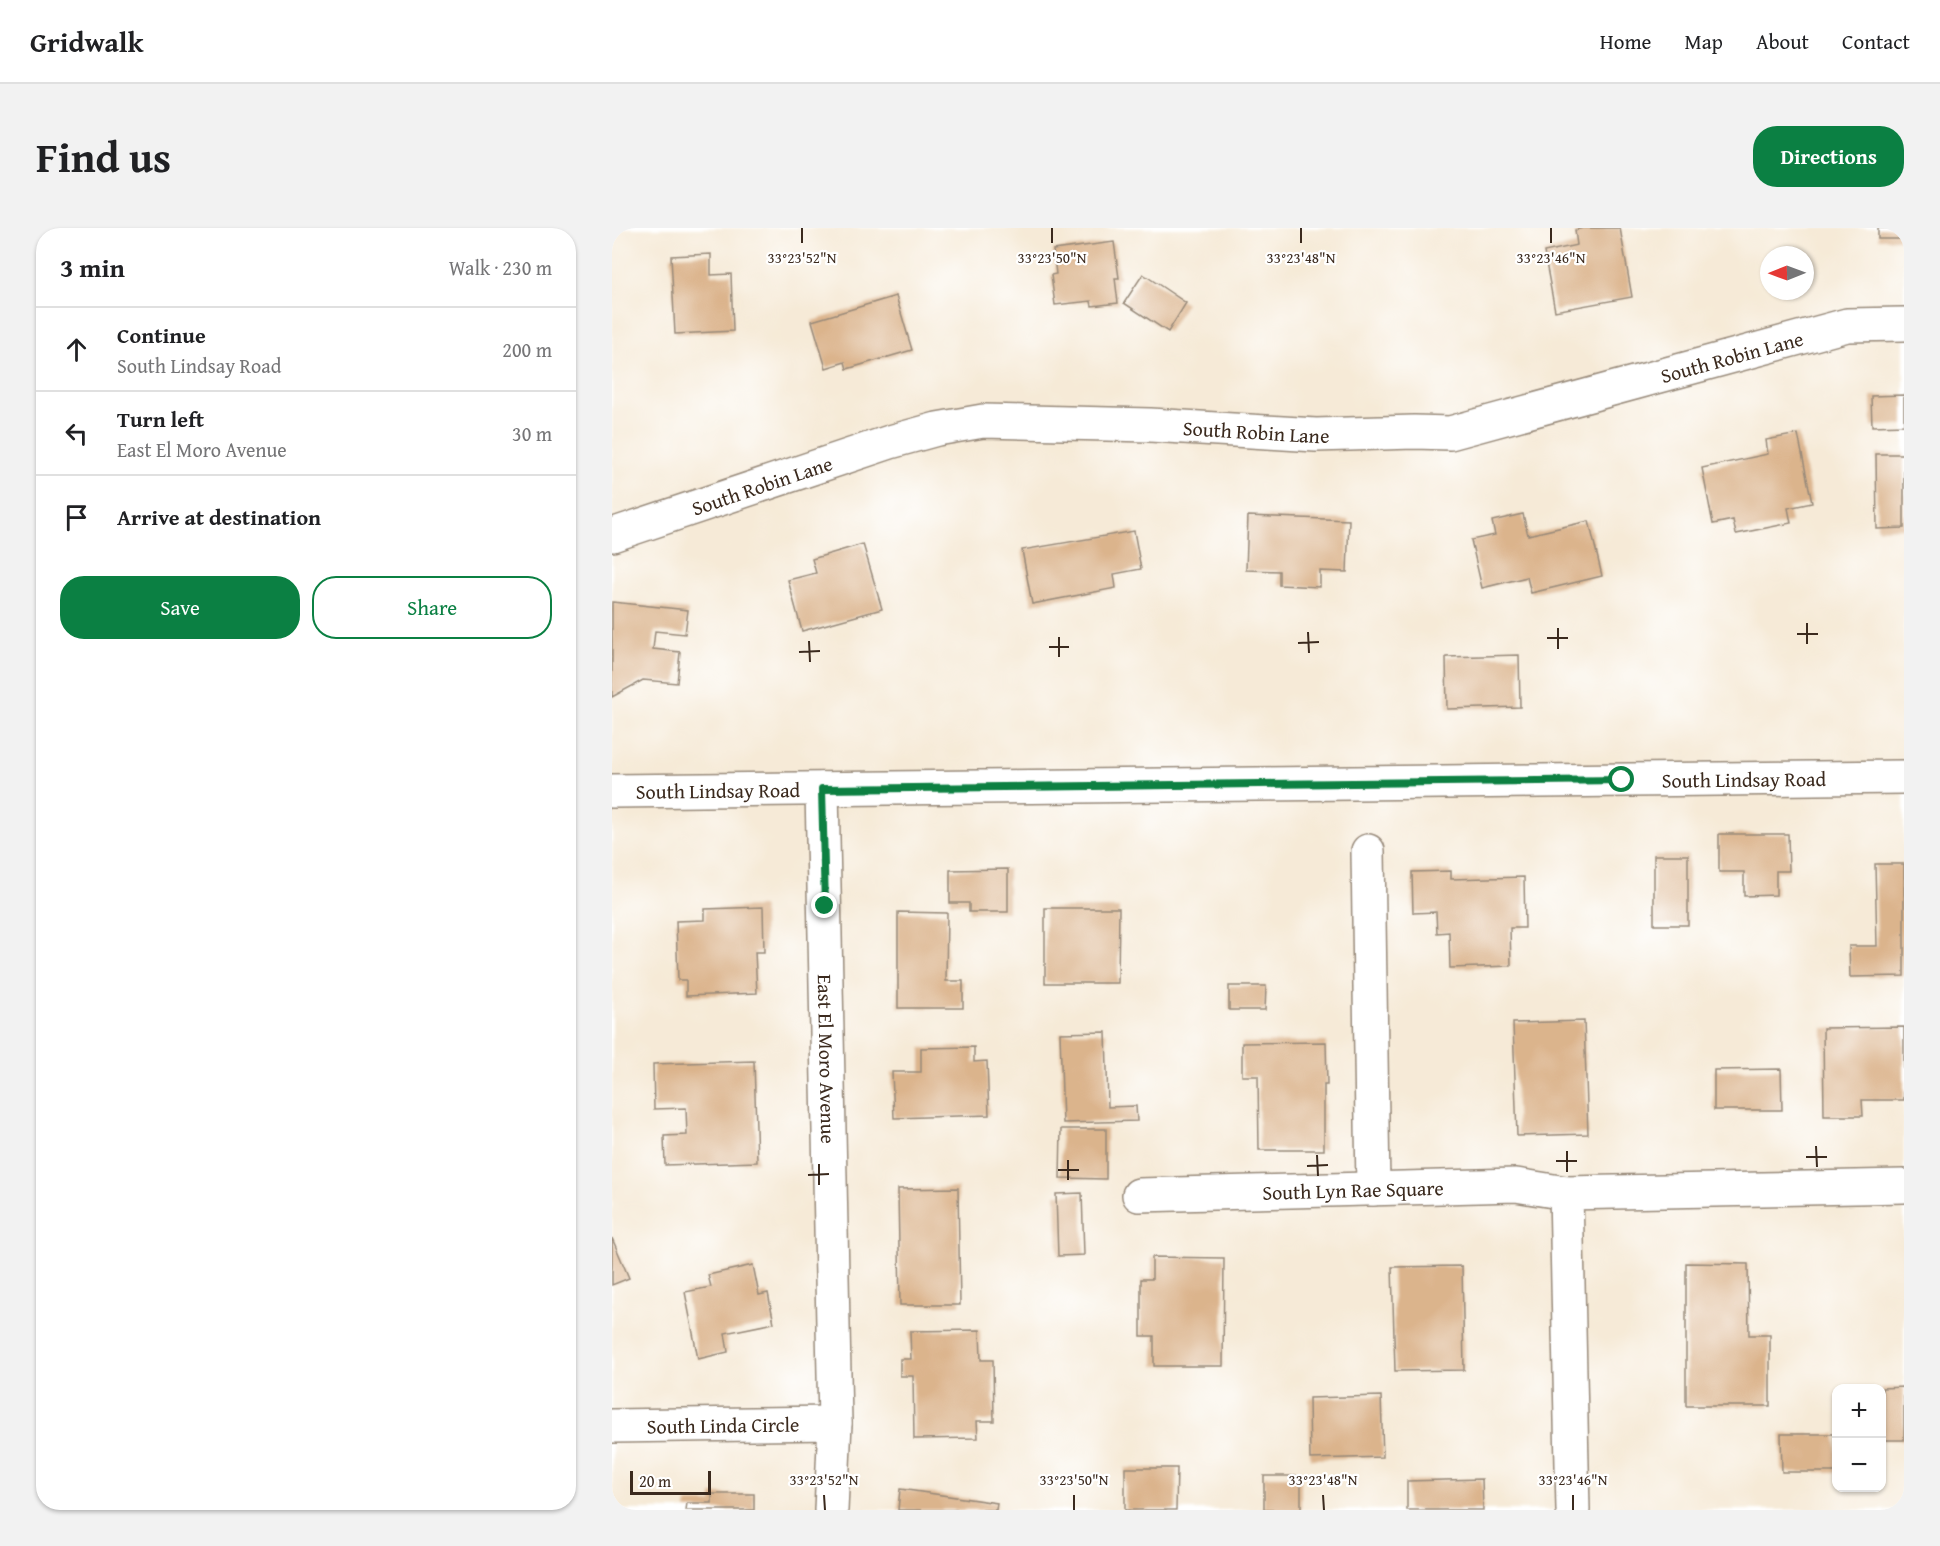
<!DOCTYPE html>
<html lang="en">
<head>
<meta charset="utf-8">
<style>
	body { margin:0; font-family:"Gentium Book Plus",serif; background:#f2f2f2; color:#202124 }
	.controls { position:absolute; right:18px; bottom:18px; display:grid; overflow:hidden; border-radius:12px; box-shadow:0 2px 4px #0004 }
	.controls button { width:54px; height:54px; display:grid; place-items:center; padding:0; border:0; border-bottom:2px solid #e0e0e0; background:#fff; color:#202124; font:30px sans-serif }
	.compass { position:absolute; left:1148px; top:18px; width:54px; height:54px; border-radius:50%; background:#fff; box-shadow:0 2px 4px #0004; rotate:269deg }
	.scale { position:absolute; left:18px; bottom:15px; width:81px; box-sizing:border-box; padding-left:6px; border:3px solid #3b2a1e; border-top:0; font-size:16px; line-height:21px; white-space:nowrap; color:#3b2a1e; -webkit-text-stroke:4px #fff; paint-order:stroke }
	.stop { position:absolute; width:18px; height:18px; margin:-14px; border:4px solid #0b8043; border-radius:50%; background:#fff }
	.stop.end { background:#0b8043; border-color:#fff; box-shadow:0 2px 6px #0008 }
	.list { margin:0; padding:0; list-style:none }
	h2 { display:flex; justify-content:space-between; align-items:center; height:78px; margin:0; padding:0 24px; font-size:26px }
	h2 small { font-size:20px; font-weight:400; color:#757577 }
	.list li { display:grid; grid-template-columns:39px 1fr auto; gap:18px; align-items:center; box-sizing:border-box; height:84px; padding:0 24px; border-top:2px solid #e0e0e0 }
	.list b { display:block; font-size:22px; white-space:nowrap }
	.list p { margin:0; font-size:20px; white-space:nowrap; color:#757577 }
	.list em { font-size:20px; font-style:normal; color:#757577 }
	.actions { display:flex; gap:12px; padding:18px 24px }
	.actions a { flex:1; padding:14px 0; border:2px solid #0b8043; border-radius:24px; text-align:center; font-size:21px; color:#0b8043 }
	.actions .main { background:#0b8043; color:#fff }
	.icon { flex:none; width:33px; height:33px; fill:none; stroke:currentColor; stroke-width:2; stroke-linecap:round; stroke-linejoin:round }
	.map { position:relative; flex:none; width:1292px; height:1282px; overflow:hidden; border-radius:24px }
	header { display:flex; align-items:center; gap:36px; box-sizing:border-box; height:84px; padding:0 30px; background:#fff; border-bottom:2px solid #e0e0e0 }
	header strong { font-size:28px }
	nav { display:flex; gap:33px; margin-inline-start:auto; font-size:21px }
	.intro { display:flex; align-items:center; justify-content:space-between; box-sizing:border-box; height:144px; padding:0 36px }
	h1 { margin:0; font-size:42px }
	.button { padding:15px 27px; border-radius:24px; background:#0b8043; color:#fff; font-size:21px; font-weight:700 }
	main { display:flex; gap:36px; padding:0 36px }
	aside { flex:1; background:#fff; border-radius:24px; box-shadow:0 2px 4px #0004 }
	.map>svg:first-child { display:block }
	.building { fill:#dbb48c }
	.lines { fill:none; stroke-linecap:round; stroke-linejoin:round }
	.minor-casing { stroke:#988a7a; stroke-width:36 }
	.major-casing { stroke:#988a7a; stroke-width:36 }
	.minor { stroke:#fff; stroke-width:33 }
	.major { stroke:#fff; stroke-width:33 }
	.route { stroke:#0b8043; stroke-width:8 }
	.ticks { fill:none; stroke:#3b2a1e; stroke-width:2 }
	.labels { text-anchor:middle; dominant-baseline:central; stroke-width:4.5; stroke-linejoin:round; paint-order:stroke }
	.street-label { font-size:20px; fill:#3b2a1e; stroke:#fff }
	.ticks-label { font-size:15px; text-anchor:middle; fill:#3b2a1e; stroke:#fff; stroke-width:4.5; stroke-linejoin:round; paint-order:stroke }
</style>
</head>
<body>
<header>
<strong>Gridwalk</strong>
<nav><a>Home</a><a>Map</a><a>About</a><a>Contact</a></nav>
</header>
<div class="intro"><h1>Find us</h1><a class="button">Directions</a></div>
<main>
<aside>
<h2>3 min<small>Walk · 230 m</small></h2>
<ul class="list">
<li><svg class="icon" aria-label="ahead" viewBox="0 0 24 24"><path d="M12 20V5M6 11l6-6 6 6"/></svg><div><b>Continue</b><p>South Lindsay Road</p></div><em>200 m</em></li>
<li><svg class="icon" aria-label="left" viewBox="0 0 24 24"><path d="M17 20v-9H6M10 6l-5 5 5 5"/></svg><div><b>Turn left</b><p>East El Moro Avenue</p></div><em>30 m</em></li>
<li><svg class="icon" aria-label="arrive" viewBox="0 0 24 24"><path d="M6 21V4h12l-3 4 3 4H6"/></svg><div><b>Arrive at destination</b></div></li>
</ul>
<div class="actions"><a class="main">Save</a><a>Share</a></div>
</aside>
<div class="map">
<svg width="1292" height="1282" viewBox="0 0 1292 1282">
	<rect width="100%" height="100%" fill="#fff"/>
	<filter id="ink" filterUnits="userSpaceOnUse"><feTurbulence type="fractalNoise" baseFrequency=".0167" numOctaves="2"/><feDisplacementMap in="SourceGraphic" scale="12" xChannelSelector="R" yChannelSelector="G"/><feConvolveMatrix kernelMatrix="1 2 1 2 8 2 1 2 1" color-interpolation-filters="sRGB"/></filter>
	<filter id="wash" filterUnits="userSpaceOnUse"><feTurbulence type="fractalNoise" baseFrequency=".008" numOctaves="4" result="noise"/><feDisplacementMap in="SourceGraphic" scale="24" xChannelSelector="R" yChannelSelector="G"/><feGaussianBlur stdDeviation="1.35" result="paint"/><feColorMatrix in="noise" values="0 0 0 0 0 0 0 0 0 0 0 0 0 0 0 0 0 1.4 0 .05"/><feComposite in="paint" operator="in"/></filter>
	<g filter="url(#wash)">
		<rect width="100%" height="100%" fill="#f6ead7"/>
		<g id="blocks">
			<g class="building">
				<polygon points="971,0 1008,0 1020,69 943,83 932,24 965,17 963,2"/>
				<rect x="1266" y="0" width="26" height="11"/>
				<polygon points="502,14 507,50 503,50 506,75 480,78 479,73 443,77 439,47 444,46 441,22"/>
				<polygon points="99,26 99,47 119,46 121,103 63,106 59,28"/>
				<polygon points="531,46 574,75 556,104 512,75"/>
				<polygon points="284,68 300,122 235,141 233,134 214,140 200,93"/>
				<polygon points="1292,167 1292,197 1260,198 1259,168"/>
				<polygon points="1186,206 1200,275 1176,280 1179,295 1124,306 1121,292 1101,296 1090,240 1156,226 1154,212"/>
				<polygon points="1264,226 1292,226 1292,300 1265,301"/>
				<polygon points="911,286 916,307 977,293 990,348 919,365 915,349 870,360 859,312 883,307 880,293"/>
				<polygon points="636,288 737,292 735,344 708,343 708,359 667,357 667,343 634,342"/>
				<polygon points="522,303 529,341 502,346 504,360 420,376 410,322"/>
				<polygon points="251,316 270,381 190,403 176,352 204,345 200,331"/>
				<polygon points="0,374 76,382 73,406 43,403 41,421 68,424 65,455 31,452 0,469"/>
				<polygon points="907,427 908,479 835,481 834,429"/>
				<polygon points="1107,606 1176,606 1177,643 1164,643 1164,667 1132,668 1132,644 1107,644"/>
				<rect x="1042" y="627" width="34" height="70"/>
				<polygon points="1263,636 1292,636 1292,748 1238,749 1237,718 1265,718"/>
				<polygon points="396,641 396,684 357,684 357,675 338,675 338,642"/>
				<polygon points="839,643 839,651 912,649 913,700 898,700 899,738 838,740 837,704 825,705 824,684 801,685 800,644"/>
				<polygon points="151,679 152,724 143,724 145,765 74,768 74,752 66,752 64,693 93,692 93,681"/>
				<polygon points="433,680 507,680 506,755 433,755"/>
				<polygon points="286,684 335,685 334,753 351,753 351,780 286,780"/>
				<polygon points="617,758 654,758 653,782 617,782"/>
				<polygon points="972,793 976,906 905,908 901,795"/>
				<polygon points="1292,799 1292,872 1250,872 1251,888 1212,888 1211,800"/>
				<polygon points="494,804 496,879 524,878 525,893 451,895 448,805"/>
				<polygon points="714,814 715,857 712,857 712,922 647,922 646,848 630,848 630,815"/>
				<polygon points="362,819 362,834 375,833 377,887 282,890 280,844 309,844 309,820"/>
				<polygon points="142,833 145,934 53,937 52,908 75,907 74,880 42,881 41,836"/>
				<polygon points="1169,841 1170,882 1102,882 1102,842"/>
				<polygon points="449,901 494,901 494,951 448,950"/>
				<polygon points="346,960 348,1077 288,1077 286,961"/>
				<polygon points="470,965 472,1027 446,1028 444,966"/>
				<polygon points="0,1010 17,1050 0,1057"/>
				<polygon points="540,1029 612,1030 611,1138 542,1138 542,1108 529,1108 529,1051 540,1051"/>
				<polygon points="1074,1035 1136,1036 1137,1107 1158,1107 1158,1178 1074,1178"/>
				<polygon points="141,1037 147,1067 156,1065 162,1095 113,1105 116,1124 86,1131 73,1064 99,1059 96,1047"/>
				<polygon points="850,1038 852,1142 783,1143 780,1039"/>
				<polygon points="368,1102 369,1132 381,1132 382,1193 365,1193 366,1210 302,1211 301,1148 288,1148 288,1131 299,1131 298,1103"/>
				<polygon points="1292,1159 1292,1212 1270,1212 1270,1160"/>
				<polygon points="769,1168 771,1229 698,1231 697,1170"/>
				<polygon points="1169,1206 1224,1206 1224,1244 1170,1244"/>
				<polygon points="513,1240 565,1240 564,1282 513,1282"/>
				<rect x="652" y="1248" width="37" height="34"/>
				<polygon points="870,1251 871,1282 795,1282 795,1253"/>
				<polygon points="288,1261 385,1275 384,1282 286,1282"/>
				<polygon points="100,1266 142,1266 142,1282 74,1282 75,1275 100,1275"/>
			</g>
		</g>
	</g>
	<g filter="url(#ink)">
		<use href="#blocks" fill-opacity="0" stroke="#988a7a" stroke-width="1.5"/>
		<g class="lines">
			<g class="minor-casing">
				<g id="minor">
					<path id="s1" d="M 0,307 L 278,214 L 325,201 L 371,193 L 538,197 L 704,207 L 802,204 L 838,205 L 1235,97 L 1292,96"/>
					<path id="s2" d="M 210,561 L 223,1195 L 219,1282"/>
					<polyline points="756,623 761,961"/>
					<path id="s3" d="M 527,967 L 904,957 L 954,965"/>
					<path id="s4" d="M 0,1198 L 223,1195"/>
					<polyline points="961,1282 954,965 1292,958"/>
				</g>
			</g>
			<g class="major-casing">
				<g id="major">
					<path id="s5" d="M 0,563 L 1292,549"/>
				</g>
			</g>
			<use href="#minor" class="minor"/>
			<use href="#major" class="major"/>
		</g>
	</g>
	<g class="lines" filter="url(#ink)">
		<polyline class="route" points="213,678 210,561 1010,552"/>
	</g>
	<path class="ticks" d="M 190,0 L 190,15M 440,0 L 440,15M 689,0 L 689,15M 939,0 L 939,15M 1195,395 L 1195,416M 946,400 L 946,421M 696,404 L 697,425M 1185,406 L 1206,406M 447,409 L 447,429M 935,410 L 956,410M 197,413 L 198,434M 686,415 L 707,414M 437,419 L 457,419M 187,424 L 208,423M 1204,918 L 1205,939M 955,923 L 955,944M 705,927 L 706,948M 1194,929 L 1215,929M 456,932 L 456,952M 944,933 L 965,933M 207,936 L 207,957M 695,938 L 716,937M 446,942 L 467,942M 196,947 L 217,946M 212,1267 L 213,1282M 462,1267 L 462,1282M 711,1267 L 712,1282M 961,1267 L 961,1282"/>
	<g class="labels">
		<g class="street-label">
			<text stroke="none"><textPath href="#s1" startOffset="1148">South Robin Lane</textPath></text>
			<text stroke="none"><textPath href="#s1" startOffset="662">South Robin Lane</textPath></text>
			<text stroke="none"><textPath href="#s1" startOffset="158">South Robin Lane</textPath></text>
			<text stroke="none"><textPath href="#s5" startOffset="1132">South Lindsay Road</textPath></text>
			<text stroke="none"><textPath href="#s5" startOffset="106">South Lindsay Road</textPath></text>
			<text stroke="none"><textPath href="#s2" startOffset="270">East El Moro Avenue</textPath></text>
			<text stroke="none"><textPath href="#s3" startOffset="214">South Lyn Rae Square</textPath></text>
			<text stroke="none"><textPath href="#s4" startOffset="111">South Linda Circle</textPath></text>
		</g>
	</g>
	<g class="ticks-label">
		<text x="190" y="35">33°23'52"N</text>
		<text x="440" y="35">33°23'50"N</text>
		<text x="689" y="35">33°23'48"N</text>
		<text x="939" y="35">33°23'46"N</text>
		<text x="212" y="1257">33°23'52"N</text>
		<text x="462" y="1257">33°23'50"N</text>
		<text x="711" y="1257">33°23'48"N</text>
		<text x="961" y="1257">33°23'46"N</text>
	</g>
</svg>
<div class="controls">
<button>+</button>
<button>−</button>
</div>
<svg class="compass" viewBox="-18 -18 36 36"><path d="M0-13l5 13h-10z" fill="#e53935"/><path d="M0 13l5-13h-10z" fill="#757577"/></svg>
<div class="scale">20 m</div>
<div class="stop" style="left:1010px;top:552px"></div>
<div class="stop end" style="left:213px;top:678px"></div>
</div>
</main>
</body>
</html>
